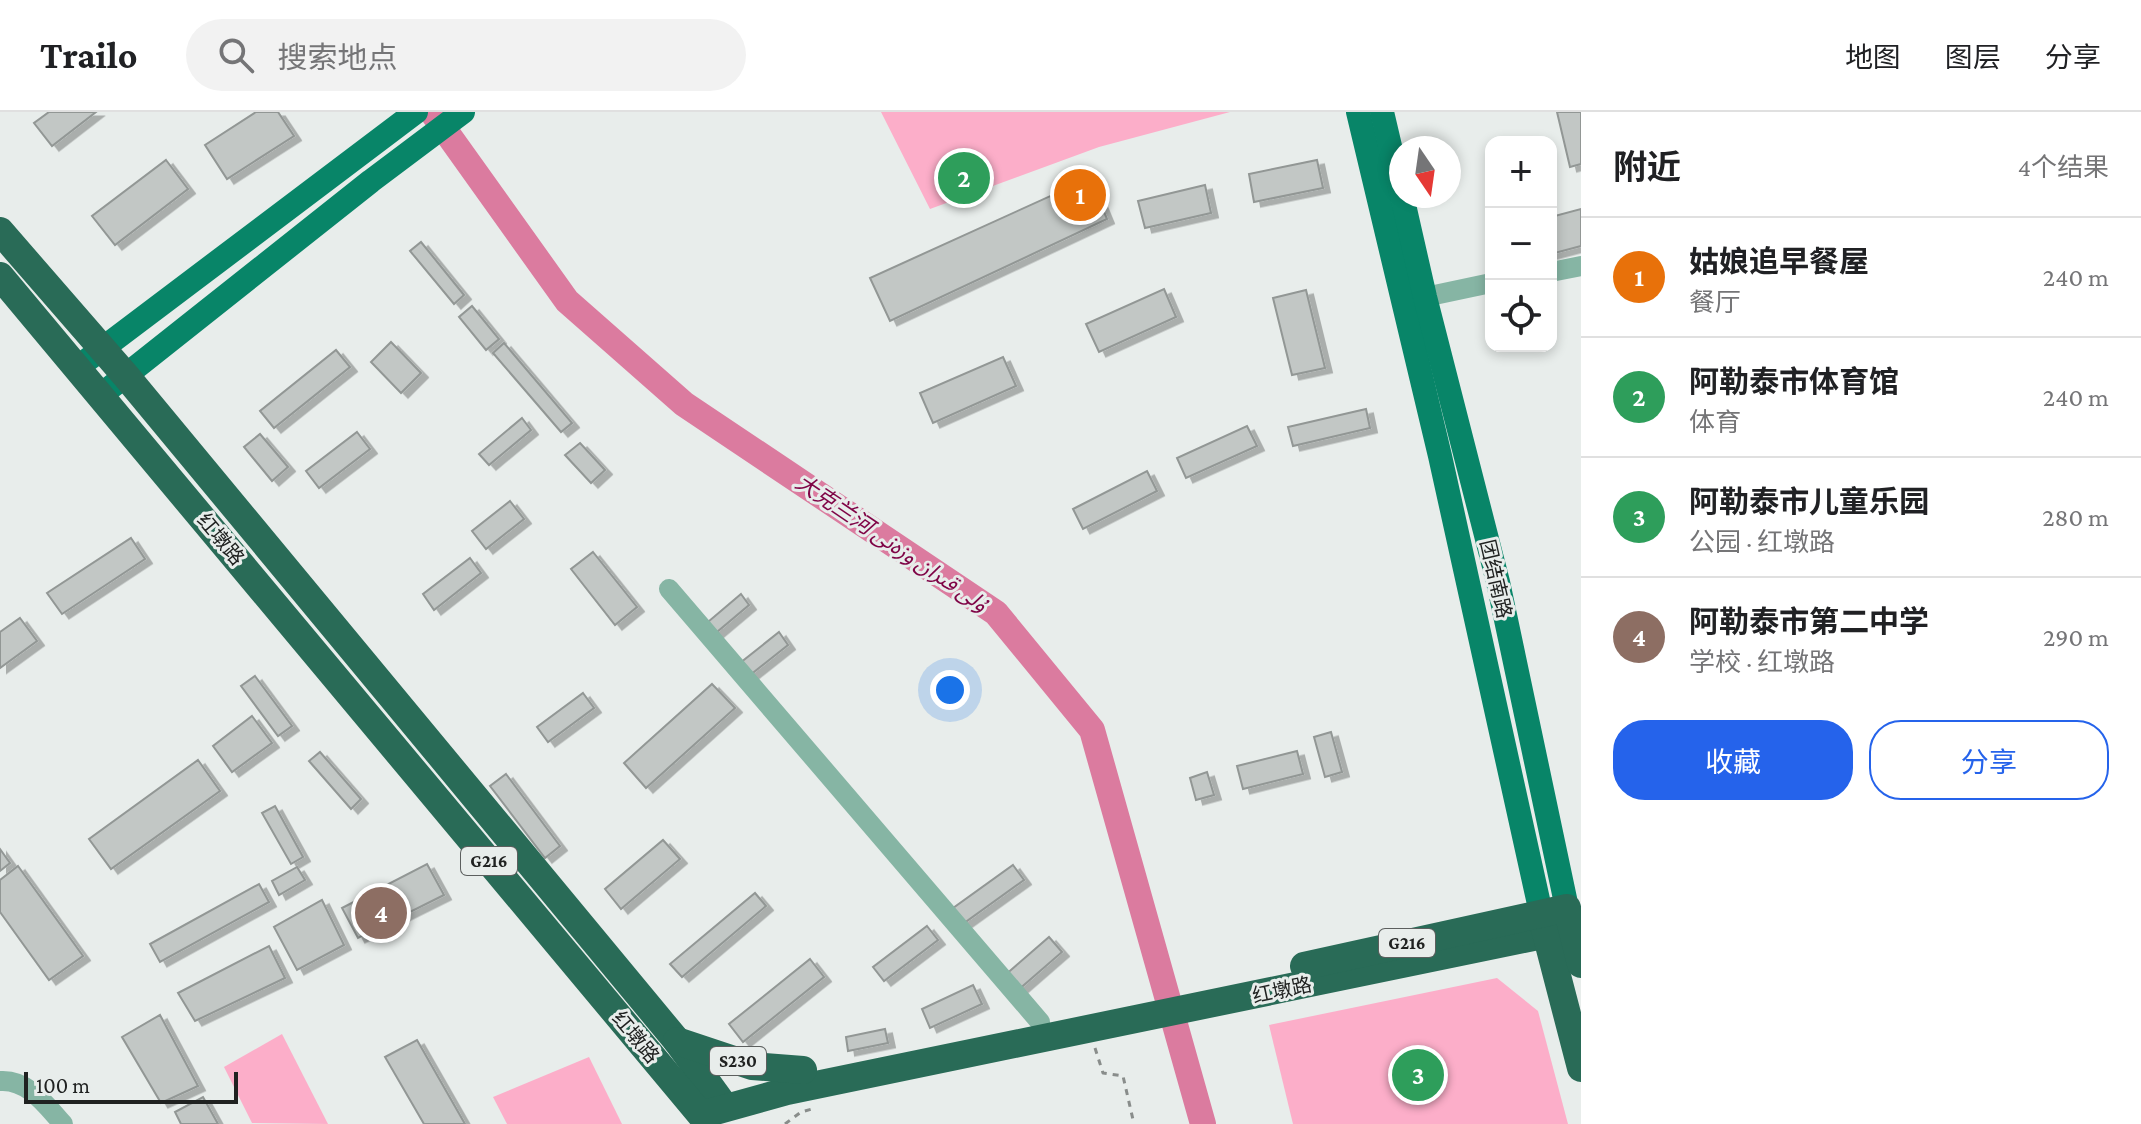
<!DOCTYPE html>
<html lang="zh">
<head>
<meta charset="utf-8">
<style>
	body { margin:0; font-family:"Crimson Pro","Noto Sans Arabic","Noto Sans SC",serif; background:#f2f2f2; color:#202124 }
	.controls { position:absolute; right:24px; top:24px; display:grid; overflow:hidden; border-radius:16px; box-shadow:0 4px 12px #0003 }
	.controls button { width:72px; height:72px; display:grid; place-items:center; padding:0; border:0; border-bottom:2px solid #e0e0e0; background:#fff; color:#202124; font:40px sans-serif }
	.compass { position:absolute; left:1389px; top:24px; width:72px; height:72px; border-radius:50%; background:#fff; box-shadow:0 4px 12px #0003; rotate:167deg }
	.scale { position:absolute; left:24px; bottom:20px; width:214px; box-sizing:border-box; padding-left:8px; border:4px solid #202221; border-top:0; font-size:22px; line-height:28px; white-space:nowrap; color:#202221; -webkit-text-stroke:6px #e8edeb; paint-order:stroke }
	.you { position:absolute; left:950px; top:578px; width:28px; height:28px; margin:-20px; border:6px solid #fff; border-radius:50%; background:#1a73e8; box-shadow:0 0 0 12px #1a73e833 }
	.badge { display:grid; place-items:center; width:52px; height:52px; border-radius:50%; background:#2563eb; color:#fff; font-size:26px; font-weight:700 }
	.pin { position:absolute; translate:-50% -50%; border:4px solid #fff; box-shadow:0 2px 8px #0006 }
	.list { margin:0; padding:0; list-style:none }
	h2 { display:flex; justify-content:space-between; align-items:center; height:104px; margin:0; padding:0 32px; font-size:34px }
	h2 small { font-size:26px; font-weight:400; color:#757577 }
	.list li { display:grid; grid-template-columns:52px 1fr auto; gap:24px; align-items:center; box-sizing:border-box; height:120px; padding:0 32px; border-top:2px solid #e0e0e0 }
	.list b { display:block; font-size:30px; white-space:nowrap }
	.list p { margin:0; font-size:26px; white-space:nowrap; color:#757577 }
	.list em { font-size:26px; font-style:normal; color:#757577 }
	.actions { display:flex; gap:16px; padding:24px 32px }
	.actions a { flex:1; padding:18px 0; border:2px solid #2563eb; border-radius:32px; text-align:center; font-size:28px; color:#2563eb }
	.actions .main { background:#2563eb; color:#fff }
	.icon { flex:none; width:44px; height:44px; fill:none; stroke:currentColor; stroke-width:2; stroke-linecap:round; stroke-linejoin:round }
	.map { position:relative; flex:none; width:1581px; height:1012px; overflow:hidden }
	header { display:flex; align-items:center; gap:48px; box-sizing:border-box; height:112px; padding:0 40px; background:#fff; border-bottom:2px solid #e0e0e0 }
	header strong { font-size:38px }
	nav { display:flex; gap:44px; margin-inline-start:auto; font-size:28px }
	.search { width:560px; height:72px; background:#f2f2f2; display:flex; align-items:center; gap:20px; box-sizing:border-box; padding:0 28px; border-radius:44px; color:#757577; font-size:30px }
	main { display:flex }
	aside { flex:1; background:#fff }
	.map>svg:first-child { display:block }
	.green { fill:#fcaec9 }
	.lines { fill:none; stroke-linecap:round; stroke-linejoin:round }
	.river { stroke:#db7b9f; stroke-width:26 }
	.building { fill:#c2c7c5; stroke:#929795; stroke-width:2; filter:url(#shadow) }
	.path { stroke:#898d8b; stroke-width:3; stroke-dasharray:6 6; stroke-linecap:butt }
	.minor { stroke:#86b5a4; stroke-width:20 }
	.major { stroke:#088568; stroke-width:24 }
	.highway { stroke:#296b57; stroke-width:28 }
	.labels { text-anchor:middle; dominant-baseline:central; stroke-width:6; stroke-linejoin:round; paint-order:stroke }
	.shield { fill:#e8edeb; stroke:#5c5f5e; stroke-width:2 }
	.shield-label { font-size:18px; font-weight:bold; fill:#202221 }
	.street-label { font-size:20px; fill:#202221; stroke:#e8edeb }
	.water-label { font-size:22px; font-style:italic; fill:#7f0446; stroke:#e8edeb }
</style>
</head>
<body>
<header>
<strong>Trailo</strong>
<div class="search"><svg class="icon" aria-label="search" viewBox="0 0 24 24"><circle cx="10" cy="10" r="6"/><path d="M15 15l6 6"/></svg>搜索地点</div>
<nav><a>地图</a><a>图层</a><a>分享</a></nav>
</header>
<main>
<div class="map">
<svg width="1581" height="1012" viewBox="0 0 1581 1012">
	<defs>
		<filter id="shadow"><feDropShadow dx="7" dy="4.5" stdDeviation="0" flood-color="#0004"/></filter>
	</defs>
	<rect width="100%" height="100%" fill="#e8edeb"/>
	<g class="green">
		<polygon points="881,0 1230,0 1099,35 930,97"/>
		<polygon points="1497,866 1538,899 1568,1012 1293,1012 1269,913"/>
		<polygon points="282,922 328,1012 252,1011 224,955"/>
		<polygon points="589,945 622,1012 507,1012 493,985"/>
	</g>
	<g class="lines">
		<polyline class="river" points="432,0 567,189 684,292 996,501 1092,618 1203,1012"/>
	</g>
	<g class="building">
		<polygon points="49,0 96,0 52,34 34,11"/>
		<polygon points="256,0 278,0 294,24 227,67 205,33"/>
		<polygon points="1557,0 1581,0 1581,52 1570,55"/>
		<polygon points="166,48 188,77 115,133 92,104"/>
		<polygon points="1317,48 1323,76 1254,90 1249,62"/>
		<polygon points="1090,66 1107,107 890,209 870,166"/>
		<polygon points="1205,73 1211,101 1145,116 1138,89"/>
		<polygon points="1581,97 1581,134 1551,142 1551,105"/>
		<polygon points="421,130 464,183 454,192 410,139"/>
		<polygon points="1164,177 1176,205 1099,240 1086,212"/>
		<polygon points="1306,178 1325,256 1292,263 1273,186"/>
		<polygon points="472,194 499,227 486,238 459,205"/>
		<polygon points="391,230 421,261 401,281 371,250"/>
		<polygon points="504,231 572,311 561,320 493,241"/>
		<polygon points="336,238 350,255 274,316 260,299"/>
		<polygon points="1003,245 1016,274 933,311 920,281"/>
		<polygon points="1366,297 1370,316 1293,334 1288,315"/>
		<polygon points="522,306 531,318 489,353 479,342"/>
		<polygon points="1247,314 1257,334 1186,366 1177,346"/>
		<polygon points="357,320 370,337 319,376 306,359"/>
		<polygon points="260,322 288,355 272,369 244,335"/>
		<polygon points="580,331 605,358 591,371 565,343"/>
		<polygon points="1147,359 1157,379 1083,417 1073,397"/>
		<polygon points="510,389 524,407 486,437 472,419"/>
		<polygon points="131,426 145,447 62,502 47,481"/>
		<polygon points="593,440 637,495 615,513 571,457"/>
		<polygon points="470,446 481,461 434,498 423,482"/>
		<polygon points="741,482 749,493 711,525 702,515"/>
		<polygon points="20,506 37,529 0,556 0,520"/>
		<polygon points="779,520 788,533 740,571 730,559"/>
		<polygon points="255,564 292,614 278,624 241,574"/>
		<polygon points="712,572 735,596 646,676 624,651"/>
		<polygon points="583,581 594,596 548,630 537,615"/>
		<polygon points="252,604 272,631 232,660 213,634"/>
		<polygon points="1331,620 1342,660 1325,665 1314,625"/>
		<polygon points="1297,639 1303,662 1243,677 1237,654"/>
		<polygon points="320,640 361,687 351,697 309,649"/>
		<polygon points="198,648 220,679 111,757 89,727"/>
		<polygon points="1207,660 1214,683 1196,688 1190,666"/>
		<polygon points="506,662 560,734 545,746 490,674"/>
		<polygon points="275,694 303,745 291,752 262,701"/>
		<polygon points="663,728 680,747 621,797 605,777"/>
		<polygon points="0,737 10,751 0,759"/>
		<polygon points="427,752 444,783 358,826 342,796"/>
		<polygon points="1013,753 1024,768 953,819 942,804"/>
		<polygon points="18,754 83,844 49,868 0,800 0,768"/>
		<polygon points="297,755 305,768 279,783 272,769"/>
		<polygon points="259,772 269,790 160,850 150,832"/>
		<polygon points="755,781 766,794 682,865 670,852"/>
		<polygon points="322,788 344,833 297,858 274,815"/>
		<polygon points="927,814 938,828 884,869 873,855"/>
		<polygon points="1049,825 1062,840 1017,879 1004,864"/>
		<polygon points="269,834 285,866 195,909 178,881"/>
		<polygon points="810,847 824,865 743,930 729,912"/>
		<polygon points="973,873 982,892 930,916 922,897"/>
		<polygon points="160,903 198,974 161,991 122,925"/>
		<polygon points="885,917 888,931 848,939 846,925"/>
		<polygon points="417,928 465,1012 424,1012 385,945"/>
		<polygon points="203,985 218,1012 181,1012 175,1000"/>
	</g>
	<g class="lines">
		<g class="path">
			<polyline points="1095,936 1103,961 1123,964 1134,1012"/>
			<polyline points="785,1012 801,1000 812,997"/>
		</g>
		<g class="minor">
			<polyline points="1551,160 1581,154"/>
			<polyline points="1425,185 1491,171"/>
			<polyline points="669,477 1040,910"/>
			<path d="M 0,969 C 28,967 46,993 63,1012"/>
		</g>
		<g class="major">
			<polyline points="1358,0 1440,344 1541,801"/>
			<polyline points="1382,0 1401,81"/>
			<polyline points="1402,84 1425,185 1498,470 1567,796"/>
			<polyline points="78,255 416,0"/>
			<polyline points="101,283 371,69 463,0"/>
		</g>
		<g class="highway">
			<polyline points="0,119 126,264 677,929 725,995"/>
			<polyline points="0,164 701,1003 787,979 1572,817"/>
			<polyline points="1542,806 1581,956"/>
			<polyline points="1304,854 1567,796 1581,852"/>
			<polyline points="677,929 752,954 803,958"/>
		</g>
	</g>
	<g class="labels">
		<g class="shield">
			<rect x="461" y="735" width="56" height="28" rx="6"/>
			<rect x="1379" y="817" width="56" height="28" rx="6"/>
			<rect x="710" y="935" width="56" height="28" rx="6"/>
		</g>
		<g class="shield-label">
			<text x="489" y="749">G216</text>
			<text x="1407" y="831">G216</text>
			<text x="738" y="949">S230</text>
		</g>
		<g class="street-label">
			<text transform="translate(221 427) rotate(50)">红墩路</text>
			<text transform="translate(1496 467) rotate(77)">团结南路</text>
			<text transform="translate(1282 878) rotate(-12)">红墩路</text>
			<text transform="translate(636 925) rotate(50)">红墩路</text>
		</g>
		<g class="water-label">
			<text transform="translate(892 431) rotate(34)">大克兰河 ۇلى قىران وزەنى</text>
		</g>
	</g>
</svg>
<div class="controls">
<button>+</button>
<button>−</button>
<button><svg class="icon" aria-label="locate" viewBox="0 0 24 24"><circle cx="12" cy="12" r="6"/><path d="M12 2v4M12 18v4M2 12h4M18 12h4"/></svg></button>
</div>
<svg class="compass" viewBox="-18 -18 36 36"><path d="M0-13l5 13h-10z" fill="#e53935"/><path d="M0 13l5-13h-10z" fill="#757577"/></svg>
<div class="scale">100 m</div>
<div class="you"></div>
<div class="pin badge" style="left:1080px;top:83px;background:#e8710a">1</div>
<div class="pin badge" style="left:964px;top:66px;background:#2e9e5b">2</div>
<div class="pin badge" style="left:1418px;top:963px;background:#2e9e5b">3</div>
<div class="pin badge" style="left:381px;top:801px;background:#8d6e63">4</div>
</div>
<aside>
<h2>附近<small>4个结果</small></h2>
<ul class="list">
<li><span class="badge" style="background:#e8710a">1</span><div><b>姑娘追早餐屋</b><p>餐厅</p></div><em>240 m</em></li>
<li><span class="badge" style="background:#2e9e5b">2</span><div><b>阿勒泰市体育馆</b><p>体育</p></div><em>240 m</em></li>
<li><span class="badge" style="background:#2e9e5b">3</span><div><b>阿勒泰市儿童乐园</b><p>公园 · 红墩路</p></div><em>280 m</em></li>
<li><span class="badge" style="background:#8d6e63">4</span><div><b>阿勒泰市第二中学</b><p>学校 · 红墩路</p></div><em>290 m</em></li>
</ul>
<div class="actions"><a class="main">收藏</a><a>分享</a></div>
</aside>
</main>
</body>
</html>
